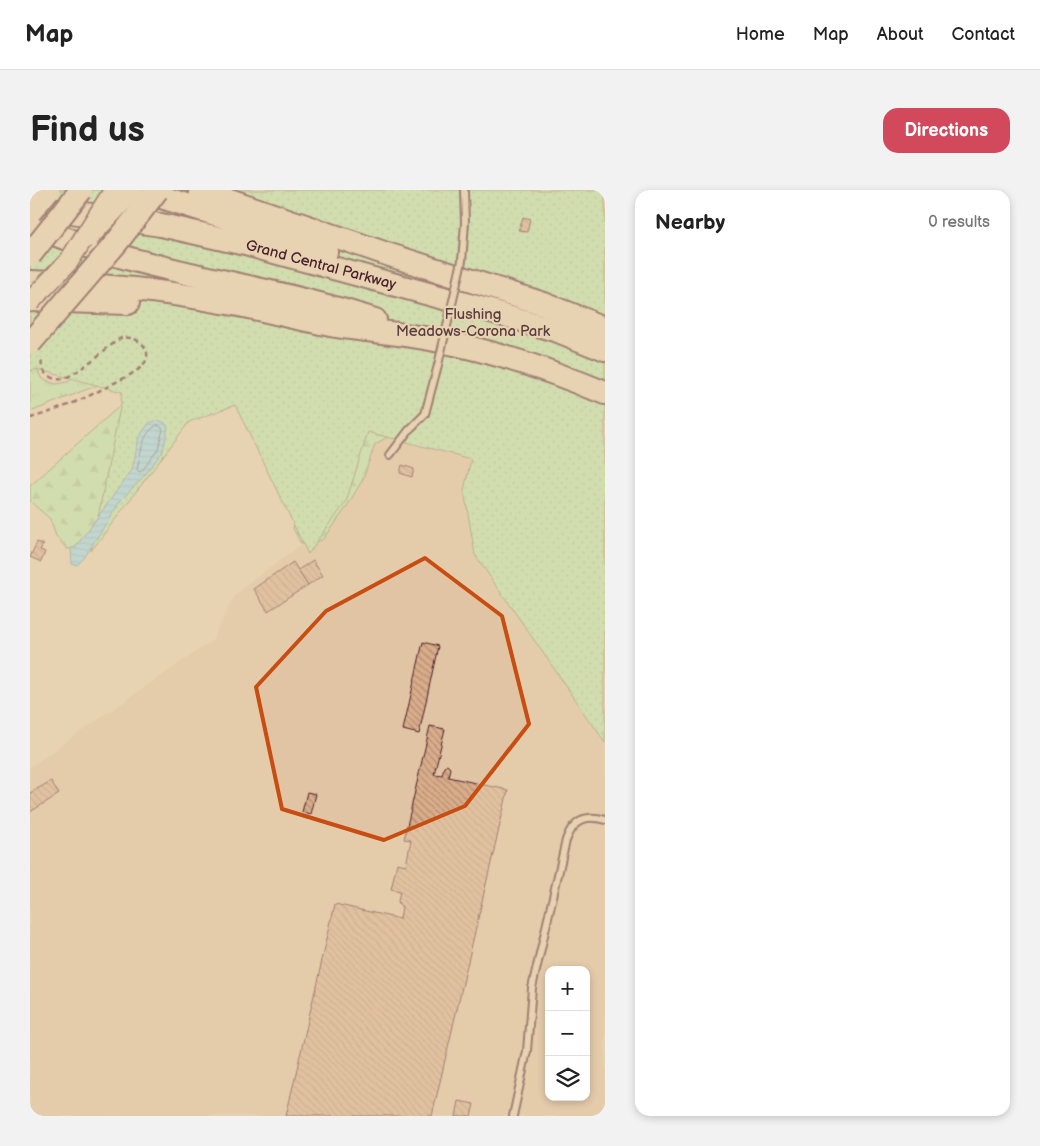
<!DOCTYPE html>
<html lang="en">
<head>
<meta charset="utf-8">
<style>
	body { margin:0; font-family:"Balsamiq Sans",sans-serif; background:#f2f2f2; color:#222 }
	.controls { position:absolute; right:15px; bottom:15px; display:grid; overflow:hidden; border-radius:10px; box-shadow:0 2px 8px #0003 }
	.controls button { width:45px; height:45px; display:grid; place-items:center; padding:0; border:0; border-bottom:1px solid #e0e0e0; background:#fff; color:#222; font:25px sans-serif }
	.list { margin:0; padding:0; list-style:none }
	h2 { display:flex; justify-content:space-between; align-items:center; height:65px; margin:0; padding:0 20px; font-size:21px }
	h2 small { font-size:16px; font-weight:400; color:#767676 }
	.icon { flex:none; width:28px; height:28px; fill:none; stroke:currentColor; stroke-width:2; stroke-linecap:round; stroke-linejoin:round }
	.map { position:relative; flex:none; width:575px; height:926px; overflow:hidden; border-radius:15px }
	header { display:flex; align-items:center; gap:30px; box-sizing:border-box; height:70px; padding:0 25px; background:#fff; border-bottom:1px solid #e0e0e0 }
	header strong { font-size:24px }
	nav { display:flex; gap:28px; margin-inline-start:auto; font-size:18px }
	.intro { display:flex; align-items:center; justify-content:space-between; box-sizing:border-box; height:120px; padding:0 30px }
	h1 { margin:0; font-size:35px }
	.button { padding:12px 22px; border-radius:15px; background:#d1495b; color:#fff; font-size:18px; font-weight:700 }
	main { display:flex; gap:30px; padding:0 30px }
	aside { flex:1; background:#fff; border-radius:15px; box-shadow:0 2px 8px #0003 }
	.map>svg:first-child { display:block }
	.built { fill:#e0c4a3; fill-rule:evenodd }
	.grass { fill:url(#grass-tufts); stroke:#80846a }
	.forest { fill:url(#forest-firs); stroke:#80846a }
	.park { fill:url(#park-dots); stroke:#80846a }
	.water { fill:url(#water-rules); stroke:#7590a3 }
	.lines { fill:none; stroke-linecap:round; stroke-linejoin:round }
	.shore { stroke:#676b7b; stroke-width:1 }
	.building { fill:url(#building-back-hatch); stroke:#4a1f2b }
	.lane-casing { stroke:#4a1f2b; stroke-width:10 }
	.highway-casing { stroke:#4a1f2b; stroke-width:26 }
	.path { stroke:#4a1f2b; stroke-width:2.5; stroke-dasharray:5 4; stroke-linecap:butt }
	.lane { stroke:#e7d2b1; stroke-width:6 }
	.highway { stroke:#e7d2b1; stroke-width:22 }
	.lane-bridge-casing { stroke:#4a1f2b; stroke-width:10; stroke-linecap:butt }
	.secondary-bridge-casing { stroke:#4a1f2b; stroke-width:21; stroke-linecap:butt }
	.primary-bridge-casing { stroke:#4a1f2b; stroke-width:22; stroke-linecap:butt }
	.highway-bridge-casing { stroke:#4a1f2b; stroke-width:26; stroke-linecap:butt }
	.lane-bridge { stroke:#e7d2b1; stroke-width:6 }
	.secondary-bridge { stroke:#e7d2b1; stroke-width:18 }
	.primary-bridge { stroke:#e7d2b1; stroke-width:19 }
	.highway-bridge { stroke:#e7d2b1; stroke-width:22 }
	.marked { fill:none; stroke:#c84d12; stroke-width:4; stroke-linejoin:round }
	.labels { text-anchor:middle; dominant-baseline:central; stroke-width:4.5; stroke-linejoin:round; paint-order:stroke }
	.street-label { font-size:15px; fill:#4a1f2b; stroke:#e7d2b1 }
	.park-label { font-size:15px; fill:#5a3d3e; stroke:#e7d2b1 }
</style>
</head>
<body>
<header>
<strong>Map</strong>
<nav><a>Home</a><a>Map</a><a>About</a><a>Contact</a></nav>
</header>
<div class="intro"><h1>Find us</h1><a class="button">Directions</a></div>
<main>
<div class="map">
<svg width="575" height="926" viewBox="0 0 575 926">
	<defs>
		<pattern id="grass-tufts" width="24" height="20" patternUnits="userSpaceOnUse" patternTransform="scale(1.25)"><rect width="24" height="20" fill="#b7eaaa"/><path d="M3 7l-1-3M5 7V3M7 7l1-3M15 17l-1-3M17 17v-4M19 17l1-3" fill="none" stroke="#9fc892"/></pattern>
		<pattern id="forest-firs" width="22" height="20" patternUnits="userSpaceOnUse" patternTransform="scale(1.25)"><rect width="22" height="20" fill="#b7eaaa"/><path d="M5 1l3.5 6h-7zM16 11l3.5 6h-7z" fill="#9fc892"/></pattern>
		<pattern id="park-dots" width="8" height="8" patternUnits="userSpaceOnUse" patternTransform="scale(1.25)"><rect width="8" height="8" fill="#b7eaaa"/><path d="M2 2h.1M6 6h.1" fill="none" stroke="#9fc892" stroke-width="1.8" stroke-linecap="round"/></pattern>
		<pattern id="water-rules" width="6" height="5" patternUnits="userSpaceOnUse" patternTransform="scale(1.25)"><rect width="6" height="5" fill="#92dcf3"/><path d="M0 2.5h6" fill="none" stroke="#7fbcd0"/></pattern>
		<pattern id="building-back-hatch" width="6" height="6" patternUnits="userSpaceOnUse" patternTransform="scale(1.25)"><rect width="6" height="6" fill="#d9ad8a"/><path d="M-1 5l2 2M0 0l6 6M5-1l2 2" fill="none" stroke="#b28c71"/></pattern>
	</defs>
	<rect width="100%" height="100%" fill="#e7d2b1"/>
	<filter id="ink" filterUnits="userSpaceOnUse"><feTurbulence type="fractalNoise" baseFrequency=".02" numOctaves="2"/><feDisplacementMap in="SourceGraphic" scale="10" xChannelSelector="R" yChannelSelector="G"/><feConvolveMatrix kernelMatrix="1 2 1 2 8 2 1 2 1" color-interpolation-filters="sRGB"/></filter>
	<g filter="url(#ink)">
		<path class="built" d="M 338,242 L 441,269 L 445,365 L 575,552 L 575,926 L 0,926 L 0,577 L 182,451 L 205,405 L 265,359 L 274,355 L 278,363 ZM 519,780 L 556,780 L 556,907 L 519,907 Z"/>
		<polygon class="grass" points="90,156 75,192 0,222 0,168 5,173 11,188 16,191 26,194 38,192"/>
		<path class="forest" d="M 238,156 C 294,158 349,160 403,171 L 398,176 L 395,198 L 389,218 L 372,229 L 365,243 L 345,254 L 333,289 L 316,318 L 294,349 L 278,355 L 271,354 L 263,338 L 266,329 L 286,316 L 226,188 L 222,187 L 119,233 L 109,247 L 102,280 L 45,358 L 37,359 L 26,346 L 20,329 L 0,311 L 0,296 L 120,189 L 161,165 L 188,158 Z"/>
		<polygon class="park" points="0,0 575,0 575,552 445,365 434,300 441,269 338,242 316,312 278,364 205,215 159,232 61,361 91,213 92,202 6,179 0,181"/>
		<polygon class="water" points="128,230 135,233 138,237 133,261 114,286 91,310 54,368 47,375 42,374 41,358 45,358 102,280 109,247 119,233"/>
		<g class="lines">
			<path class="shore" d="M 128,235 L 133,239 L 128,259 L 112,281 L 109,282 L 107,279 C 111,264 112,241 128,235 Z"/>
		</g>
		<g class="building">
			<polygon points="493,27 500,29 497,42 489,41"/>
			<polygon points="372,275 384,279 382,287 370,283"/>
			<polygon points="7,352 13,355 10,360 15,362 11,372 0,367"/>
			<polygon points="283,370 293,385 278,395 268,380"/>
			<polygon points="263,372 278,395 238,421 224,399"/>
			<polygon points="393,452 408,456 389,544 373,540"/>
			<polygon points="400,536 415,539 404,584 412,585 414,577 417,575 420,578 418,587 478,600 402,926 256,926 305,714 370,729 372,716 370,716 368,711 370,701 361,699 367,673 376,675 381,650 374,649"/>
			<polygon points="21,591 29,604 0,622 0,603"/>
			<polygon points="277,602 286,604 281,624 272,622"/>
			<polygon points="429,911 444,914 441,926 426,926"/>
		</g>
		<g class="lines">
			<g class="lane-casing">
				<g id="lane">
					<polyline points="432,71 435,33 434,0"/>
					<polyline points="360,265 379,240 395,224 408,175"/>
					<path d="M 483,926 L 497,861 L 502,798 L 536,650 C 543,630 555,624 575,630"/>
				</g>
			</g>
			<g class="highway-casing">
				<g id="highway">
					<polyline points="109,0 195,27 296,62"/>
					<polyline points="170,0 360,65 514,114 575,138"/>
					<polyline points="0,16 131,35 215,54 454,119 528,141 575,160"/>
					<path d="M 0,34 C 110,83 232,93 345,130"/>
					<path d="M 0,92 C 64,94 129,100 192,112 C 228,118 264,128 300,135 C 335,141 370,143 405,150 C 463,161 520,180 575,203"/>
					<polyline points="0,110 98,113"/>
				</g>
			</g>
			<path class="path" d="M 0,228 C 31,220 60,206 88,191 C 96,187 105,183 111,177 C 127,163 109,144 91,148 C 77,157 46,186 32,189 C 27,190 21,188 17,185 C 11,180 11,173 12,167"/>
			<use href="#lane" class="lane"/>
			<use href="#highway" class="highway"/>
			<g class="lane-bridge-casing">
				<polyline id="lane-bridge" points="408,175 432,71"/>
			</g>
			<g class="secondary-bridge-casing">
				<polyline id="secondary-bridge" points="59,48 104,0"/>
			</g>
			<g class="primary-bridge-casing">
				<polyline id="primary-bridge" points="0,112 39,71 84,0"/>
			</g>
			<g class="highway-bridge-casing">
				<g id="highway-bridge">
					<polyline points="0,22 18,0"/>
					<polyline points="0,65 51,0"/>
					<polyline points="0,153 87,52 127,0"/>
				</g>
			</g>
			<use href="#lane-bridge" class="lane-bridge"/>
			<use href="#secondary-bridge" class="secondary-bridge"/>
			<use href="#primary-bridge" class="primary-bridge"/>
			<use href="#highway-bridge" class="highway-bridge"/>
		</g>
	</g>
	<path d="M0 0H575V926H0ZM 395,368 L 472,426 L 499,534 L 435,616 L 354,650 L 252,619 L 226,497 L 296,421 Z" fill="#e7d2b1" fill-opacity=".55" fill-rule="evenodd"/>
	<path class="marked" d="M 395,368 L 472,426 L 499,534 L 435,616 L 354,650 L 252,619 L 226,497 L 296,421 Z"/>
	<g class="labels">
		<g class="street-label">
			<text transform="translate(291 75) rotate(15)">Grand Central Parkway</text>
		</g>
		<g class="park-label">
			<text x="443" y="124">Flushing<tspan x="443" dy="17">Meadows-Corona Park</tspan></text>
		</g>
	</g>
</svg>
<div class="controls">
<button>+</button>
<button>−</button>
<button><svg class="icon" aria-label="layers" viewBox="0 0 24 24"><path d="M12 4l9 5-9 5-9-5zM3 14l9 5 9-5"/></svg></button>
</div>
</div>
<aside>
<h2>Nearby<small>0 results</small></h2>
<ul class="list">
</ul>
</aside>
</main>
</body>
</html>
